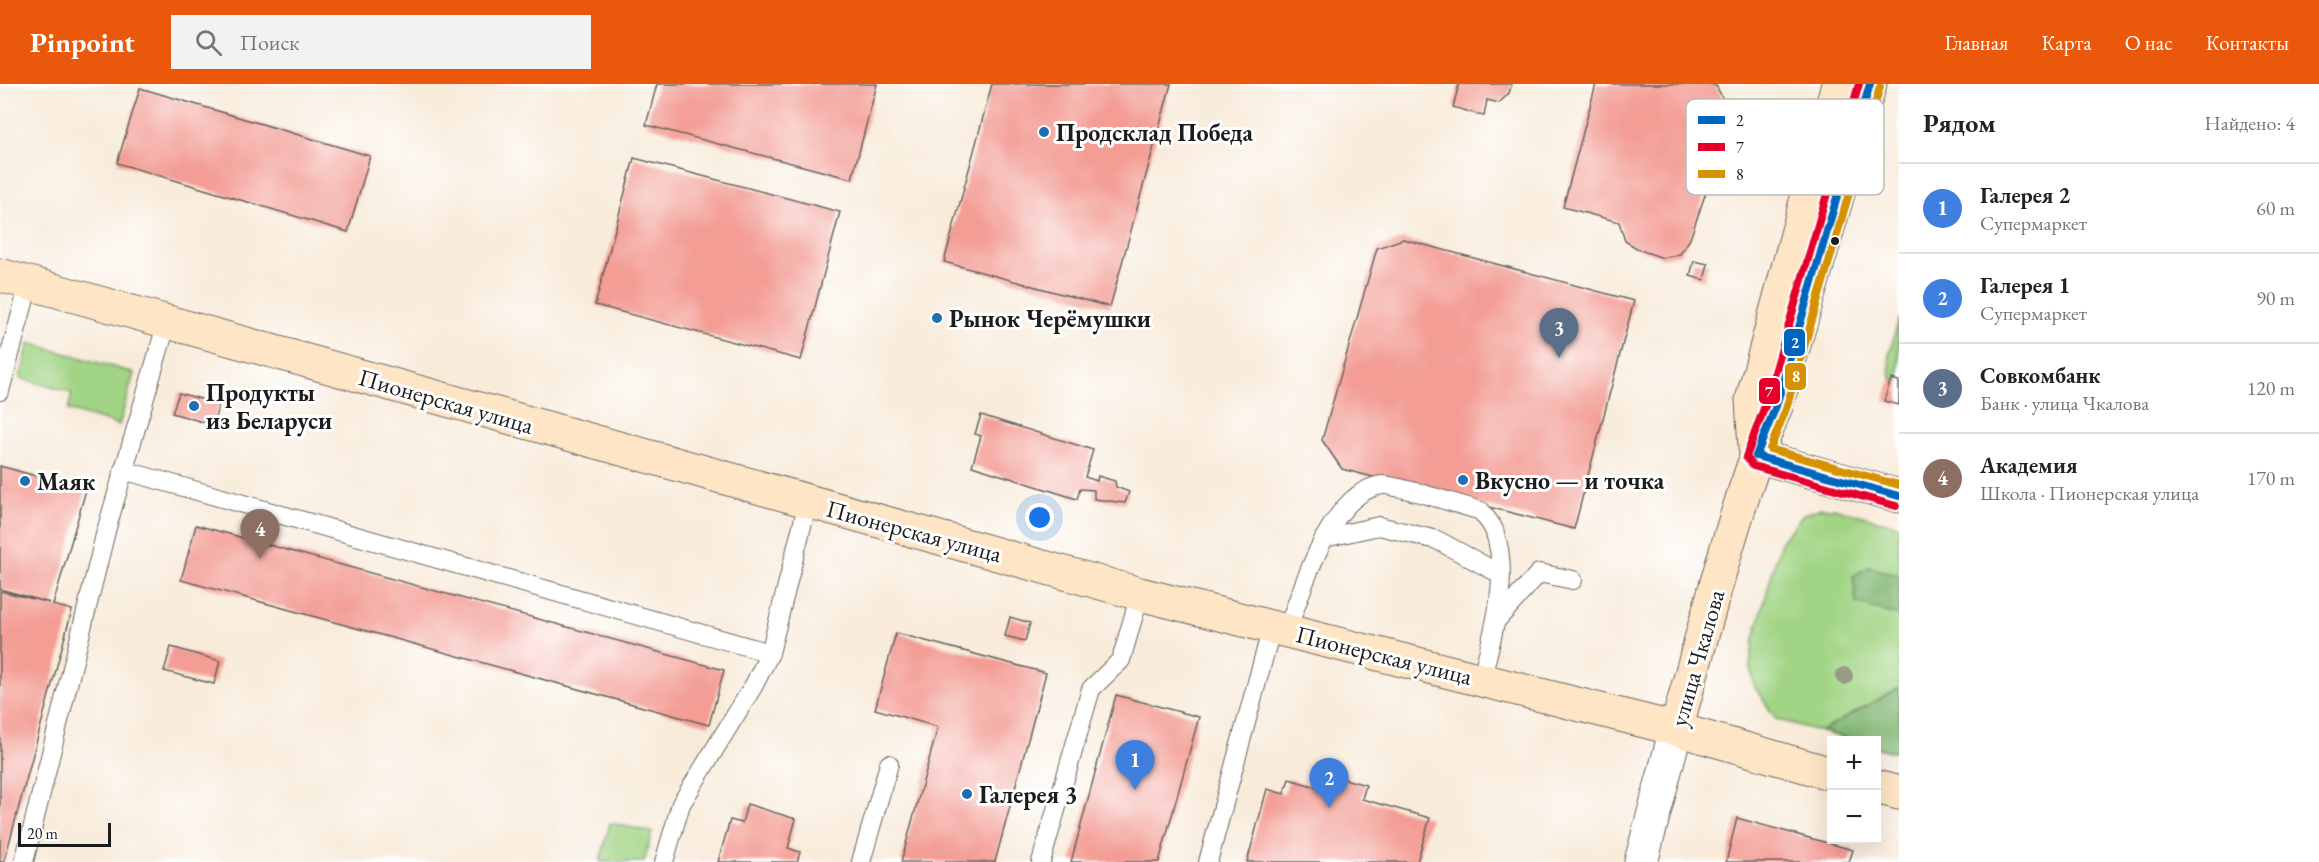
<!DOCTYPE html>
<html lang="ru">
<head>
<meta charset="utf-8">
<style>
	body { margin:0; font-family:"EB Garamond",serif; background:#f2f2f2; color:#222 }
	.controls { position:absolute; right:18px; bottom:18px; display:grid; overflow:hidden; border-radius:0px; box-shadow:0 6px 24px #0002 }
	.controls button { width:54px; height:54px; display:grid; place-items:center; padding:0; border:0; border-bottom:2px solid #e0e0e0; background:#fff; color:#222; font:30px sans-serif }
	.scale { position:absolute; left:18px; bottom:15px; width:93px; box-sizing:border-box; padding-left:6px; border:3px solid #1c1c1c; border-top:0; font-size:16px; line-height:21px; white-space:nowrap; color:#1c1c1c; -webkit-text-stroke:4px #fff; paint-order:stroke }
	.you { position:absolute; left:1040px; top:434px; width:21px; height:21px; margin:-15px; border:4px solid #fff; border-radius:50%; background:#1a73e8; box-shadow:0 0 0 9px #1a73e833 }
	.badge { display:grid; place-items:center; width:39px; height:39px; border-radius:50%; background:#ea580c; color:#fff; font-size:20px; font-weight:700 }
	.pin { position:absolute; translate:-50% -50px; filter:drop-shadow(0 2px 3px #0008) }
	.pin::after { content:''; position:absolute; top:32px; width:21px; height:18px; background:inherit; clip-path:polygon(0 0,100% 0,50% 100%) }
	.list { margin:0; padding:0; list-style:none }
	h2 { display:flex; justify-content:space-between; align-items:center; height:78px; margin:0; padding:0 24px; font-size:26px }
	h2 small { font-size:20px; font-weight:400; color:#767676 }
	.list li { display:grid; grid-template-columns:39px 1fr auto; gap:18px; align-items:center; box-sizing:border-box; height:90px; padding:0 24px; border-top:2px solid #e0e0e0 }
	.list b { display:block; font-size:22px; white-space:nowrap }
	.list p { margin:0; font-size:20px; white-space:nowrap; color:#767676 }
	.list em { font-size:20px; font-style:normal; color:#767676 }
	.icon { flex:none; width:33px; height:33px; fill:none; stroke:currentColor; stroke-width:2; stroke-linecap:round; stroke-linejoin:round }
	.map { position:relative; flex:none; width:1899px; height:778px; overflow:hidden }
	header { display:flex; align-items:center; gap:36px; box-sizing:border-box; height:84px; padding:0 30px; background:#ea580c; color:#fff }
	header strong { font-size:28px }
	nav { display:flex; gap:33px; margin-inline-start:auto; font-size:21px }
	.search { width:420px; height:54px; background:#f2f2f2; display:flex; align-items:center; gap:15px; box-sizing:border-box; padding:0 21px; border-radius:0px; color:#767676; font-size:22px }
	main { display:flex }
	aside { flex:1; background:#fff }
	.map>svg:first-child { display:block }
	.green { fill:#a1d484; stroke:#5e7850; stroke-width:1.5 }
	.forest { fill:#80b672; stroke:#4e6947; stroke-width:1.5 }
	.building { fill:#f39d94 }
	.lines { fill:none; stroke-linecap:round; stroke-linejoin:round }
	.service-casing { stroke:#69645e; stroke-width:20 }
	.tertiary-casing { stroke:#69645e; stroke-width:35 }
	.secondary-casing { stroke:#69645e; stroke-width:35 }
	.service { stroke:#fff; stroke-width:18 }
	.tertiary { stroke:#fff; stroke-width:33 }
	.secondary { stroke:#fee5c5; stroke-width:33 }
	.bus-1-casing { stroke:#fff; stroke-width:12 }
	.bus-2-casing { stroke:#fff; stroke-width:12 }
	.bus-3-casing { stroke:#fff; stroke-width:12 }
	.bus-1 { stroke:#0065bd; stroke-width:8 }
	.bus-2 { stroke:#e4002b; stroke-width:8 }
	.bus-3 { stroke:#d69104; stroke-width:8 }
	.tree { fill:#999c85 }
	.poi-dot { fill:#1f6fb2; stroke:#fff; stroke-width:2 }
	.bus-dot { fill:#1c1c1c; stroke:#fff; stroke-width:2 }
	.labels { text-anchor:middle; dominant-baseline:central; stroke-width:6; stroke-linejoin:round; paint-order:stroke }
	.poi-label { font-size:24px; font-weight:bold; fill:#1c1c1c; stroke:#fff; text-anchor:start }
	.street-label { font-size:24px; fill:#1c1c1c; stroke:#fff }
	.key { fill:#fff; stroke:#bbb; stroke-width:1.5 }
	.key-label { font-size:16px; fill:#1c1c1c }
	.line-badge { stroke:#fff; stroke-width:2 }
	.badge-label { font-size:16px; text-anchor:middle; font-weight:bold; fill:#fff }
</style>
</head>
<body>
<header>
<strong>Pinpoint</strong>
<div class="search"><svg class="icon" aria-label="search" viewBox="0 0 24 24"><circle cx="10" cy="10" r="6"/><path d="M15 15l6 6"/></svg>Поиск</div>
<nav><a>Главная</a><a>Карта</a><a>О нас</a><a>Контакты</a></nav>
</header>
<main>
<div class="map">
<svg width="1899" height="778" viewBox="0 0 1899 778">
	<rect width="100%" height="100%" fill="#fff"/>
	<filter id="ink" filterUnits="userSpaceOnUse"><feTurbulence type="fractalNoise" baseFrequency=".0167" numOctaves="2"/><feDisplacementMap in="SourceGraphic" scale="12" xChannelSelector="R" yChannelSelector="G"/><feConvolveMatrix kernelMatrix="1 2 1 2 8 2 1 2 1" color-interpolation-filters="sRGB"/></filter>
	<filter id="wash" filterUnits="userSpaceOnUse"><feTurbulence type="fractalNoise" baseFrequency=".008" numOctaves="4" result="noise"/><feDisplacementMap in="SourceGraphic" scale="24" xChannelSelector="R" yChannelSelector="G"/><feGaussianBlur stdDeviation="1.35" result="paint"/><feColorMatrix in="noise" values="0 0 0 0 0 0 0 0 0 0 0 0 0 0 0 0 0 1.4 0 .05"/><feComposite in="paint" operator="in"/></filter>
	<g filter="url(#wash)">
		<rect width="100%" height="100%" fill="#f8ebda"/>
		<g class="green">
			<polygon points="1899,235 1899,297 1891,295 1889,270"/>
			<polygon points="29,259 134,289 119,341 68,326 72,309 20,294"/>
			<polygon points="1821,424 1834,424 1899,442 1899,670 1877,664 1876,656 1850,656 1776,635 1754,602 1750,580 1754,555 1781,457 1804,430"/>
			<polygon points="610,739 652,748 644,778 600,778"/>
		</g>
		<g class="forest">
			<polygon points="1869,483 1899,491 1899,532 1856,519 1853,492"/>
			<polygon points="1899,604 1899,669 1877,663 1876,656 1854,656 1821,647"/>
		</g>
		<g id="blocks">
			<g class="building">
				<polygon points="657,0 877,0 852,95 646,41"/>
				<polygon points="992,0 1171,0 1110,223 944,178"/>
				<polygon points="1459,0 1512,0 1509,9 1499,19 1487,16 1484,32 1453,23"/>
				<polygon points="1596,0 1712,0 1717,3 1724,18 1726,34 1719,51 1706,62 1712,74 1710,96 1690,155 1680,170 1663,174 1640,166 1625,157 1619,138 1563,123"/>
				<polygon points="140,4 370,72 348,148 117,79"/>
				<polygon points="634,74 840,128 801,276 595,221"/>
				<polygon points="1403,155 1634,217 1574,445 1342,385 1322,356 1377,164"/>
				<polygon points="1694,177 1708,180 1704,196 1690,192"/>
				<polygon points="1891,295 1899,297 1899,321 1884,317"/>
				<polygon points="179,309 219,320 213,341 172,329"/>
				<polygon points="981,331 1093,366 1085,393 1097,397 1098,392 1115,397 1116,403 1129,408 1125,419 1094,415 1094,406 1080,405 1077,415 972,382 981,352 975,350"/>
				<polygon points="0,382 86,406 53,521 72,526 4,778 0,778 0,507 50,519 0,505"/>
				<polygon points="196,441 724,586 709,641 181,496"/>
				<polygon points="1010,533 1030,539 1025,557 1005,552"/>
				<polygon points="896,549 1046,589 995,778 901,778 938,643 875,625"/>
				<polygon points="171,563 220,577 214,600 164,587"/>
				<polygon points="1116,611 1199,633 1159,778 1071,778"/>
				<polygon points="1320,688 1366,701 1362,715 1430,734 1417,778 1247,778 1267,705 1284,710 1289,695 1316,703"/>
				<polygon points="747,720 796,735 788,764 800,768 797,778 718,778 730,736 742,739"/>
				<polygon points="1737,734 1853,766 1849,778 1726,778"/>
			</g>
		</g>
	</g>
	<g filter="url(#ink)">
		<use href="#blocks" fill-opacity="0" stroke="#69645e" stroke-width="1.5"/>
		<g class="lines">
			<g class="service-casing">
				<g id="service">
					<polyline points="0,307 29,200"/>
					<polyline points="123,386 770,569"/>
					<polyline points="1324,454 1379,442 1437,456 1500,490"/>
					<polyline points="1496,537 1539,489 1573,496"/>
					<path d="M 1287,547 C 1302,506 1330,408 1382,401 C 1394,400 1464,422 1481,427 C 1485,433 1491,439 1494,446 C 1511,493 1493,550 1481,596"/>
					<polyline points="24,778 106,447 167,238"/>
					<polyline points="664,778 681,720 754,601 770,569 808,418"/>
					<polyline points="861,778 889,680"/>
					<polyline points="1041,778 1091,605 1121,576 1140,510"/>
					<polyline points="1208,778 1272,543"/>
				</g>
			</g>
			<g class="tertiary-casing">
				<polyline id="tertiary" points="1641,778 1676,645"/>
			</g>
			<g class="secondary-casing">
				<g id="secondary">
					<polyline points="0,191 1140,510 1676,645 1832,690"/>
					<polyline points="1755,364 1752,316 1838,0"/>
					<polyline points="1756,372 1899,412"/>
					<path d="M 1676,645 C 1707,537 1733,426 1776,322 L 1870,0"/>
					<polyline points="1876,703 1899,709"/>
				</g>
			</g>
			<use href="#service" class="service"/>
			<use href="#tertiary" class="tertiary"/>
			<use href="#secondary" class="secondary"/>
			<g class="bus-1-casing">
				<polyline id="bus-1" points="1870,0 1776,322 1756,372 1899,412"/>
			</g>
			<g class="bus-2-casing">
				<polyline id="bus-2" points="1859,0 1766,319 1746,373 1753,382 1896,422"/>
			</g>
			<g class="bus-3-casing">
				<polyline id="bus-3" points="1880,3 1786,325 1770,365 1899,401"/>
			</g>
			<use href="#bus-1" class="bus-1"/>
			<use href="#bus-2" class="bus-2"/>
			<use href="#bus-3" class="bus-3"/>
		</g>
		<circle class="tree" cx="1844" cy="592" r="9"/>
	</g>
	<g class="poi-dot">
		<circle cx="1044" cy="48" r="6"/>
		<circle cx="937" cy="234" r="6"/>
		<circle cx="194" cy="322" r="6"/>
		<circle cx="1463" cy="396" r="6"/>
		<circle cx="25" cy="397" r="6"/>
		<circle cx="967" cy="710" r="6"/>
	</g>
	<circle class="bus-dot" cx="1835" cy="157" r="5"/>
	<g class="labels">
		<g class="poi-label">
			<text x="1056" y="48">Продсклад Победа</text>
			<text x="949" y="234">Рынок Черёмушки</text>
			<text x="206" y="308">Продукты<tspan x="206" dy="28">из Беларуси</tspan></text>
			<text x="1475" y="396">Вкусно — и точка</text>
			<text x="37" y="397">Маяк</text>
			<text x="979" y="710">Галерея 3</text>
		</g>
		<g class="street-label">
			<text transform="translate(446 317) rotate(16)">Пионерская улица</text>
			<text transform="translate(914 447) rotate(15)">Пионерская улица</text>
			<text transform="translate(1384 571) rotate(14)">Пионерская улица</text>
			<text transform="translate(1697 574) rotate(-74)">улица Чкалова</text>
		</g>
	</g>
	<rect x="1686" y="15" width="198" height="96" rx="9" class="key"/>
	<rect x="1698" y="32" width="27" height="8" fill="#0065bd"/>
	<rect x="1698" y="59" width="27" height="8" fill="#e4002b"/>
	<rect x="1698" y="86" width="27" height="8" fill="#d69104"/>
	<g class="key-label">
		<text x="1736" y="42">2</text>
		<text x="1736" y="69">7</text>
		<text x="1736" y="96">8</text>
	</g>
	<g class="line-badge">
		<rect x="1783" y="244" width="23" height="29" rx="6" fill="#0065bd"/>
		<rect x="1784" y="278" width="23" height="29" rx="6" fill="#d69104"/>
		<rect x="1758" y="293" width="23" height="28" rx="6" fill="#e4002b"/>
	</g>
	<g class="badge-label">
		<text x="1795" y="264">2</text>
		<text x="1796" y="298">8</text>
		<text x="1769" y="313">7</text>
	</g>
</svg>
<div class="controls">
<button>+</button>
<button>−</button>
</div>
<div class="scale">20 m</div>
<div class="you"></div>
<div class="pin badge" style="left:1135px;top:706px;background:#3f7fe0">1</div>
<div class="pin badge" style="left:1329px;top:724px;background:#3f7fe0">2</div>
<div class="pin badge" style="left:1559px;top:274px;background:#5c6f8a">3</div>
<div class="pin badge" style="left:260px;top:475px;background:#8d6e63">4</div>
</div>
<aside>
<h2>Рядом<small>Найдено: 4</small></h2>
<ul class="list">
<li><span class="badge" style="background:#3f7fe0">1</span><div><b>Галерея 2</b><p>Супермаркет</p></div><em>60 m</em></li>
<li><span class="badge" style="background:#3f7fe0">2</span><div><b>Галерея 1</b><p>Супермаркет</p></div><em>90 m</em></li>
<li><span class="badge" style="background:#5c6f8a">3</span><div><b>Совкомбанк</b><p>Банк · улица Чкалова</p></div><em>120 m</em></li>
<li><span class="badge" style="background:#8d6e63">4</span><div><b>Академия</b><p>Школа · Пионерская улица</p></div><em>170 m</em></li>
</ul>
</aside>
</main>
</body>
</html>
